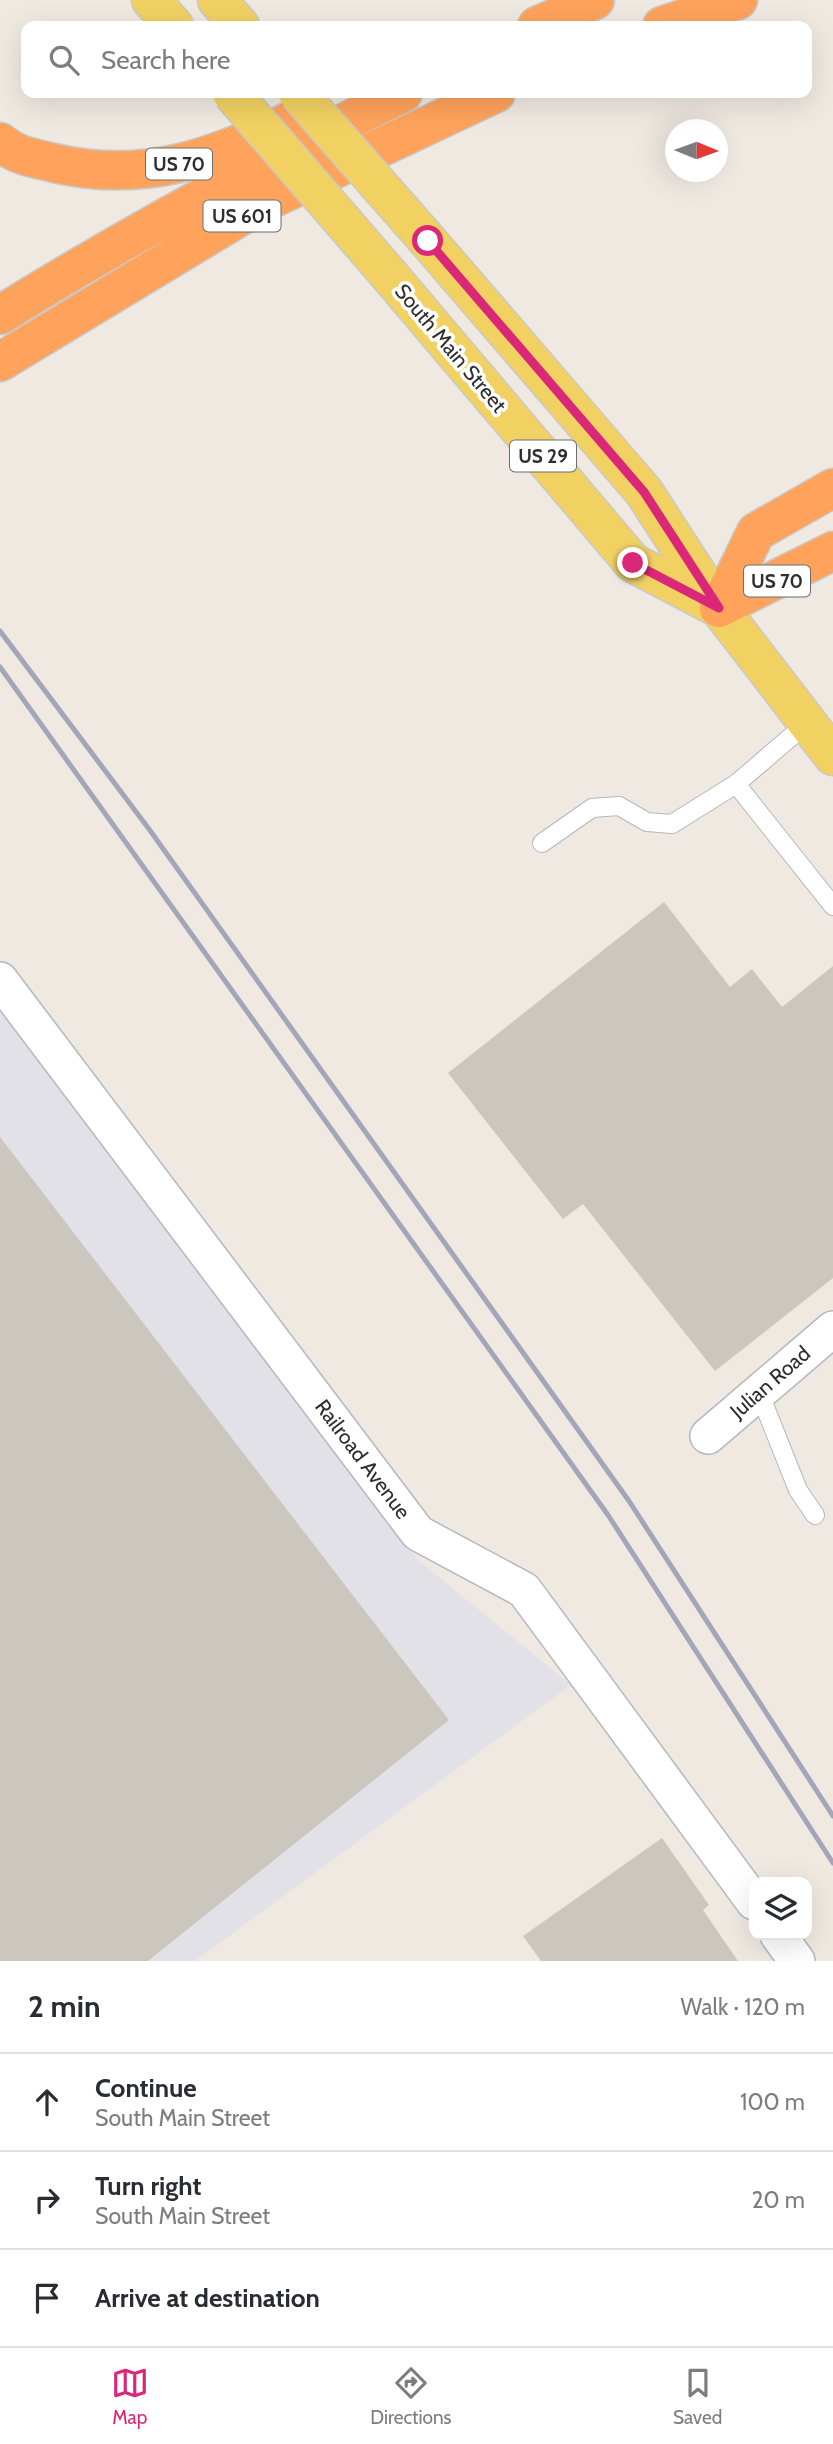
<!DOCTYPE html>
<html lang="en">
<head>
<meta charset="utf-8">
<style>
	body { margin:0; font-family:Cabin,sans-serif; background:#f7f7f7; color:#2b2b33 }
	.controls { position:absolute; right:21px; bottom:21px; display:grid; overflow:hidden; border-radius:14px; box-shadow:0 7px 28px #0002 }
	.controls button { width:63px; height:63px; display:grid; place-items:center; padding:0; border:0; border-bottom:2px solid #e1e1e2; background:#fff; color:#2b2b33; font:35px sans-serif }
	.compass { position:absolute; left:665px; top:119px; width:63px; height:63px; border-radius:50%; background:#fff; box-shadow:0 7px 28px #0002; rotate:91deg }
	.stop { position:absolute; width:21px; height:21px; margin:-16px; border:5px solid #db2777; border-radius:50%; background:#fff }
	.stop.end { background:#db2777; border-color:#fff; box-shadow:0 2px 7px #0008 }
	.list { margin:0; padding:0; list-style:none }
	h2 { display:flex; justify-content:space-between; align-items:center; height:91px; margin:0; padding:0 28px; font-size:30px }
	h2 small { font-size:23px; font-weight:400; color:#7c7c81 }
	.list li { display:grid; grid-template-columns:46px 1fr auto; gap:21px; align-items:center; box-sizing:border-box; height:98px; padding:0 28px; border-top:2px solid #e1e1e2 }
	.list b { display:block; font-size:26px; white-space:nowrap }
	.list p { margin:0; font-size:23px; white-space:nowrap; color:#7c7c81 }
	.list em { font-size:23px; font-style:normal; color:#7c7c81 }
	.icon { flex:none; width:38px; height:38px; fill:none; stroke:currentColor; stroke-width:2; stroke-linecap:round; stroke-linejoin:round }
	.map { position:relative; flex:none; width:833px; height:1961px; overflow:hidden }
	.search { position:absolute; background:#fff; box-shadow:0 7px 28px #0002; left:21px; right:21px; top:21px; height:77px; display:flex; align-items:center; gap:18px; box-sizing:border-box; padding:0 24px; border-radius:14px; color:#7c7c81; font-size:26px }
	.sheet { height:385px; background:#fff }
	nav { display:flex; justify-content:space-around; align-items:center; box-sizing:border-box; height:98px; border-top:2px solid #e1e1e2; background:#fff; font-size:19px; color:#7c7c81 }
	nav a { display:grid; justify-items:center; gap:4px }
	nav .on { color:#db2777 }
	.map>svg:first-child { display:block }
	.industrial { fill:#e3e1e8 }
	.building { fill:#cbc7bf }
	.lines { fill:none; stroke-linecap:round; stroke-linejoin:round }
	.lane-casing { stroke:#b4b7c1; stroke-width:20 }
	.street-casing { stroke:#b4b7c1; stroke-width:38 }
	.primary-casing { stroke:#c9c9c9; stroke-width:41 }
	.highway-casing { stroke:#c9c9c9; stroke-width:41 }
	.lane { stroke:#fff; stroke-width:18 }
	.street { stroke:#fff; stroke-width:35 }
	.primary { stroke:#f2d163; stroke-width:38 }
	.highway { stroke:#ffa35c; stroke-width:38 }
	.rail { stroke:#a3a6b8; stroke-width:5 }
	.primary-bridge-casing { stroke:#c9c9c9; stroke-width:41; stroke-linecap:butt }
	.primary-bridge { stroke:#f2d163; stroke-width:38 }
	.route { stroke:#db2777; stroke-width:9 }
	.labels { text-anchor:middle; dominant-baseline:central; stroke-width:7; stroke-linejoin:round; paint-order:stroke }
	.shield { fill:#fff; stroke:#6d6d6d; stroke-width:2 }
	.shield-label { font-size:19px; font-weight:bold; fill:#2e2e2e }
	.street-label { font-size:21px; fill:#2e2e2e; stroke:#fff }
</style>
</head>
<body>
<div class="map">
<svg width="833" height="1961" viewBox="0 0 833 1961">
	<rect width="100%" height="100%" fill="#efe9e1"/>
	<polygon class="industrial" points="0,1010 418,1560 571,1685 195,1961 0,1961"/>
	<g class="building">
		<polygon points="664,902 730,987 752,969 782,1007 833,966 833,1278 715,1371 583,1204 563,1219 448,1073"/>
		<polygon points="0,1137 449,1720 148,1961 0,1961"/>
		<polygon points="662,1838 709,1905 703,1910 738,1961 541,1961 523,1936"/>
	</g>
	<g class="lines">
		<g class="lane-casing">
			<g id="lane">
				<polyline points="736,784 833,906"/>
				<polyline points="542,843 592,808 619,806 647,822 672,824 736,784 806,724"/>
				<polyline points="759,1392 798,1490 815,1515"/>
			</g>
		</g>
		<g class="street-casing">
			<g id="street">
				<polyline points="0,980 418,1533 524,1590 754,1902"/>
				<polyline points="708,1436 833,1329"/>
				<polyline points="778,1935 797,1961"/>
			</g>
		</g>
		<g class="primary-casing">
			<g id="primary">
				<polyline points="151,0 174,26"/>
				<polyline points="217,0 240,26"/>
				<polyline points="428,241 644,492 719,608 833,756"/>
				<polyline points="390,276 633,563 717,607"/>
			</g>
		</g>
		<g class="highway-casing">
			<g id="highway">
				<polyline points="537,26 595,0"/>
				<polyline points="662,26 738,0"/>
				<path d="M 0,142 C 17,156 33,158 54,163 C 144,184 214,158 294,119"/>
				<path d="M 0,315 C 130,234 266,161 403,93"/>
				<polyline points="0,362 261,204 496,93"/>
				<polyline points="719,608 756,532 833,488"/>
				<polyline points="719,608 833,551"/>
			</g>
		</g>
		<use href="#lane" class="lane"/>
		<use href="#street" class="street"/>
		<use href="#primary" class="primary"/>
		<use href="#highway" class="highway"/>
		<g class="rail">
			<polyline points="0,631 149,829 629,1501 833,1816"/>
			<polyline points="0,667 608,1515 833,1863"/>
		</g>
		<g class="primary-bridge-casing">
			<g id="primary-bridge">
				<polyline points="232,93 390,276"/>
				<polyline points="298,93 428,241"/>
			</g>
		</g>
		<use href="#primary-bridge" class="primary-bridge"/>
	</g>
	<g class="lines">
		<polyline class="route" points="428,241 644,492 719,608 633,563"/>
	</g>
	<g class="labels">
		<g class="shield">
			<rect x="146" y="148.5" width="66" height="31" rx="5"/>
			<rect x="203.5" y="200.5" width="77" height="31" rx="5"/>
			<rect x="510" y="440.5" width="66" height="31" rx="5"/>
			<rect x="744" y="565.5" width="66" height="31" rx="5"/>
		</g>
		<g class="shield-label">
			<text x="179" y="164">US 70</text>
			<text x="242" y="216">US 601</text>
			<text x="543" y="456">US 29</text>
			<text x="777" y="581">US 70</text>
		</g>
		<g class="street-label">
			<text transform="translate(451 348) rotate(50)">South Main Street</text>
			<text transform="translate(770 1382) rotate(-41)">Julian Road</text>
			<text transform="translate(363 1459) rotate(53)">Railroad Avenue</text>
		</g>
	</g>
</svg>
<div class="controls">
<button><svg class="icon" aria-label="layers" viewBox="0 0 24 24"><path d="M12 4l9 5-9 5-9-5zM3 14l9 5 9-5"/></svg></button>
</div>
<svg class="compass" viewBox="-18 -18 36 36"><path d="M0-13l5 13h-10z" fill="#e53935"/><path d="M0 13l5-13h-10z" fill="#7c7c81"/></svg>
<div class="stop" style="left:428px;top:241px"></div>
<div class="stop end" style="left:633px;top:563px"></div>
<div class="search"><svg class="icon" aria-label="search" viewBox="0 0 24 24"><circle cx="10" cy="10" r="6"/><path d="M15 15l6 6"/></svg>Search here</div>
</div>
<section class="sheet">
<h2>2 min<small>Walk · 120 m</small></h2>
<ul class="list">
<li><svg class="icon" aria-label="ahead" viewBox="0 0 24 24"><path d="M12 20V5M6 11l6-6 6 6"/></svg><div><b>Continue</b><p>South Main Street</p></div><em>100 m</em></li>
<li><svg class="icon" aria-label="right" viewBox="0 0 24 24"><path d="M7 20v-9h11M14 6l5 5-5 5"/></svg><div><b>Turn right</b><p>South Main Street</p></div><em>20 m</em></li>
<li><svg class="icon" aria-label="arrive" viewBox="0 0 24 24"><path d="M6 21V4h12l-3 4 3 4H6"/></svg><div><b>Arrive at destination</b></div></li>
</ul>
</section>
<nav>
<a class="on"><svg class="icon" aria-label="map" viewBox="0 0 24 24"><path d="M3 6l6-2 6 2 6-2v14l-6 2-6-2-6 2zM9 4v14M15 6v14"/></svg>Map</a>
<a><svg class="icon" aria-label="directions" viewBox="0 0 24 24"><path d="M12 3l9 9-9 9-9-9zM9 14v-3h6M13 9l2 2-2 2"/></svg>Directions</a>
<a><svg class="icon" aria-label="saved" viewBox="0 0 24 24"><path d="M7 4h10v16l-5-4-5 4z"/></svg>Saved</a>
</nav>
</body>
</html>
